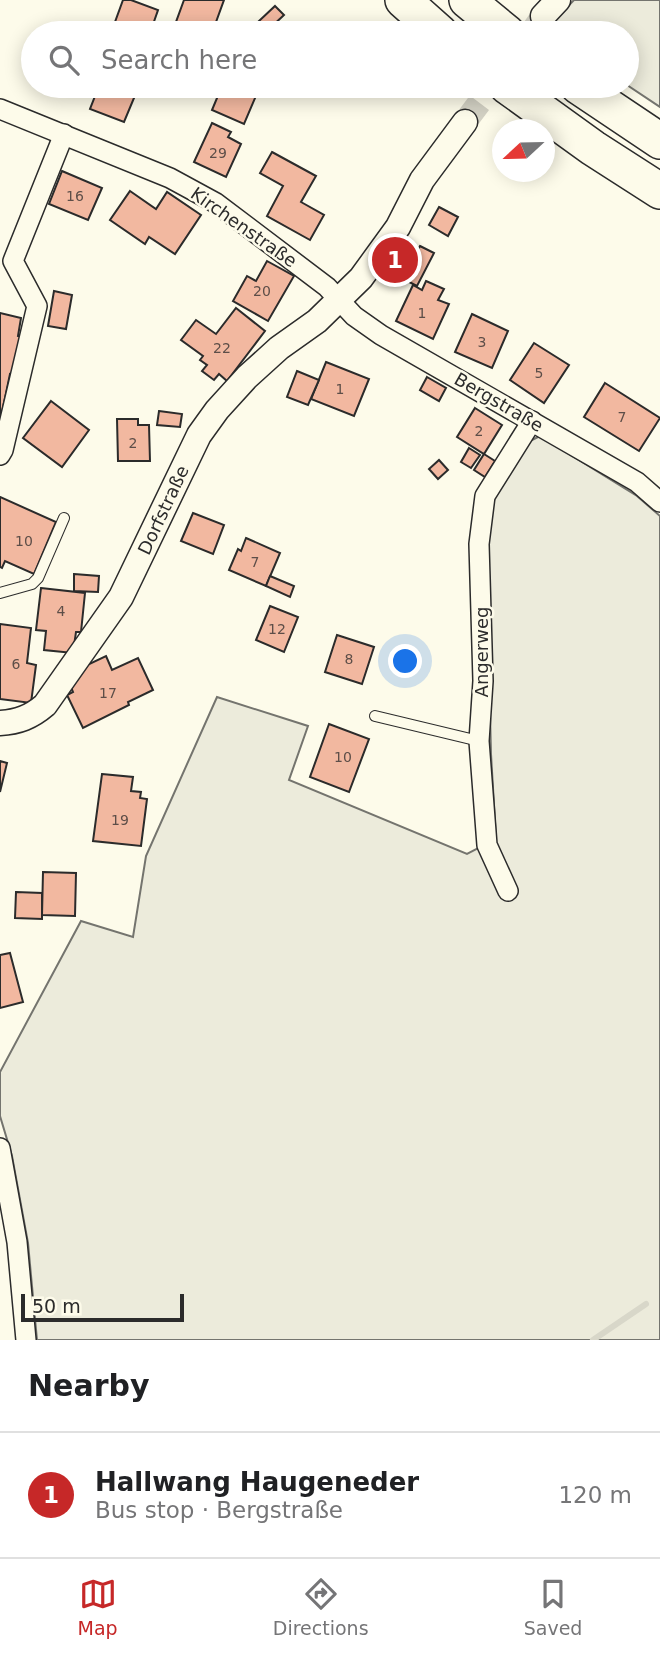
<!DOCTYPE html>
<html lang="en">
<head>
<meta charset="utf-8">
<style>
	body { margin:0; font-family:"DejaVu Sans",sans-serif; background:#f6f6f6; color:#202124 }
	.compass { position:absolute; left:492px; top:119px; width:63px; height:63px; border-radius:50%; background:#fff; box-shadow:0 4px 18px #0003; rotate:248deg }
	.scale { position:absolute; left:21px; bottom:18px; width:163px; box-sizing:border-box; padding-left:7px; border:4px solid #2b2b2b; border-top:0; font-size:19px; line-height:24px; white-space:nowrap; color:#2b2b2b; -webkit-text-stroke:5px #fdfbea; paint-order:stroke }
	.you { position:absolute; left:406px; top:662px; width:24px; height:24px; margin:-18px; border:5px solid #fff; border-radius:50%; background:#1a73e8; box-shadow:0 0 0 10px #1a73e833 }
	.badge { display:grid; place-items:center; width:46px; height:46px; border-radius:50%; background:#c62828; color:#fff; font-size:23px; font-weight:700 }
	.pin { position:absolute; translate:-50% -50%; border:4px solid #fff; box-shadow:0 2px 7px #0006 }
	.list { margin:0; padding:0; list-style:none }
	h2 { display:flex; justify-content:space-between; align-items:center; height:91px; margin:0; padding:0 28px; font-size:30px }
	h2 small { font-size:23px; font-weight:400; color:#757577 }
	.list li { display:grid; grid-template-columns:46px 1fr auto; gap:21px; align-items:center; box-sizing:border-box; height:126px; padding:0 28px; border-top:2px solid #e0e0e0 }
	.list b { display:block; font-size:26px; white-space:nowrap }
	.list p { margin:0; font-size:23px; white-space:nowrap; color:#757577 }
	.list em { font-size:23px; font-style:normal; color:#757577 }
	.icon { flex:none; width:38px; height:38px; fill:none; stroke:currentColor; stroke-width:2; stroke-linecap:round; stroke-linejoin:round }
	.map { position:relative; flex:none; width:660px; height:1340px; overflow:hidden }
	.search { position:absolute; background:#fff; box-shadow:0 4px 18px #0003; left:21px; right:21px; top:21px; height:77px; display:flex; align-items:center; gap:18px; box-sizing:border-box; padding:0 24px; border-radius:38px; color:#757577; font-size:26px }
	.sheet { height:217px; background:#fff }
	nav { display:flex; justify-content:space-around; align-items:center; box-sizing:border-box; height:98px; border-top:2px solid #e0e0e0; background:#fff; font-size:19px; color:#757577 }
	nav a { display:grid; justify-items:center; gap:4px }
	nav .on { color:#c62828 }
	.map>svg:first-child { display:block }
	.green { fill:#ecebdb; stroke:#74746e; stroke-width:2 }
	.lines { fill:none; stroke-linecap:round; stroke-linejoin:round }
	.stream { stroke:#d8d7c9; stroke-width:6 }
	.building { fill:#f2b8a0; stroke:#2b2b2b; stroke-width:2 }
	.tertiary-tunnel { stroke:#d3d1c4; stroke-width:24; stroke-dasharray:24 12; stroke-linecap:butt }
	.service-casing { stroke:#2b2b2b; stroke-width:12 }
	.minor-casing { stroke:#2b2b2b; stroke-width:22 }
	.tertiary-casing { stroke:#2b2b2b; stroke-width:27 }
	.motorway-casing { stroke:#2b2b2b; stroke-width:38 }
	.service { stroke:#fdfbea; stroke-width:10 }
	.minor { stroke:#fdfbea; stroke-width:19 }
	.tertiary { stroke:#fdfbea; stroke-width:24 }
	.motorway { stroke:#fdfbea; stroke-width:35 }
	.labels { text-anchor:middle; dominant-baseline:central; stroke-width:5; stroke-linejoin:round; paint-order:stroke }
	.number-label { font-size:14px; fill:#5d4e48 }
	.street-label { font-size:18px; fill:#2b2b2b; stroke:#fdfbea }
</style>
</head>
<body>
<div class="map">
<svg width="660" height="1340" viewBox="0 0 660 1340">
	<rect width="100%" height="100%" fill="#fdfbea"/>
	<g class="green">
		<polygon points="574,0 660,0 660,107 627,85 627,33 553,33 546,29"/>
		<polygon points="540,436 637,496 660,516 660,1340 37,1340 28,1243 12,1156 0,1116 0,1072 81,921 133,937 146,856 217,697 308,726 289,780 467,854 496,839 491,754 486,547 495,495 524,444"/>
	</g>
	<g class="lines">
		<polyline class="stream" points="593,1340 646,1304"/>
	</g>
	<g class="building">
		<polygon points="123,0 131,0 158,10 150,33 111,33"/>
		<polygon points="184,0 224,0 212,33 205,33 176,22"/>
		<polygon points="275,6 284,15 268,30 259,21"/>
		<polygon points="160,27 176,33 157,33"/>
		<polygon points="99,86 139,86 124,122 90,109"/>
		<polygon points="222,86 246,86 258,91 244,124 212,110"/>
		<polygon points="212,123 231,132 228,137 241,144 226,177 194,162"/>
		<polygon points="272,152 316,176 301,202 324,215 310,240 267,216 283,186 260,173"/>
		<polygon points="62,171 102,188 88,220 49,204"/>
		<polygon points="130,191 156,209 167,192 201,215 175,254 149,237 145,244 110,220"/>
		<polygon points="439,207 458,217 448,236 429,225"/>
		<polygon points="420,246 434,253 417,286 403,279"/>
		<polygon points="402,259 406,261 400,273 396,271"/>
		<polygon points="267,261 294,276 268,321 233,301 247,276 256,281"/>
		<polygon points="426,281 444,289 438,300 449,304 433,339 396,321 413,285 422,290"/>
		<polygon points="54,291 72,295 66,329 48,326"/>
		<polygon points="236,308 265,331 227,381 219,374 214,380 202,371 207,365 200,360 203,356 181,340 196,320 216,334"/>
		<polygon points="0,313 21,318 18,336 27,338 19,376 10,374 0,422"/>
		<polygon points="472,314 508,331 492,368 455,352"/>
		<polygon points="534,343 569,365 544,403 510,380"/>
		<polygon points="326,362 369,379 354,416 311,399"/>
		<polygon points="297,371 319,380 308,405 287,397"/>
		<polygon points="427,377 446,388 439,401 420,390"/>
		<polygon points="605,383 660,418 639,451 584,417"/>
		<polygon points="51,401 89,430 62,467 23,438"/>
		<polygon points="475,408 502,425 484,454 457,437"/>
		<polygon points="159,411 182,414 180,427 157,425"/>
		<polygon points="117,419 138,419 138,425 149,425 150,461 118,461"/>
		<polygon points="469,448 480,455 471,468 461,462"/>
		<polygon points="484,454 495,461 485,477 474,470"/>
		<polygon points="439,460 448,470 438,479 429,469"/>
		<polygon points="0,497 56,522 34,574 5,561 2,568 0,567"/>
		<polygon points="193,513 224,525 213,554 181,541"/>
		<polygon points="246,538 280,553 266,586 229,570 238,549 241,551"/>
		<polygon points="74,574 99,576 98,592 74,591"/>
		<polygon points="270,576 294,586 290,597 266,586"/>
		<polygon points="41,588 85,593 81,632 76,632 73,653 44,650 46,631 36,630"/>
		<polygon points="270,606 298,617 284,652 256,640"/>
		<polygon points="0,624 31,628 27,663 36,665 31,703 0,699"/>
		<polygon points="337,635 374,647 362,684 325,672"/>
		<polygon points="106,656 112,670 138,658 153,690 128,702 129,705 83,728 67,695 73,692 66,675"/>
		<polygon points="329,724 369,739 349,792 310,777"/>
		<polygon points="0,761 7,763 0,792"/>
		<polygon points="102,774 133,777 131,791 141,792 140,798 147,799 141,846 93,841"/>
		<polygon points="43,872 76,873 75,916 42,915"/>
		<polygon points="16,892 42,893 42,919 15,918"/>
		<polygon points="10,953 23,1002 0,1008 0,955"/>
	</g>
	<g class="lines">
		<g class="tertiary-tunnel">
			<polyline points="531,33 543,16"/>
			<polyline points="465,122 492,86"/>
		</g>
		<g class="service-casing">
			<g id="service">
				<polyline points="0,593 32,584 38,578 64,518"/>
				<polyline points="375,716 479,741"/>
			</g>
		</g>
		<g class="minor-casing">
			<g id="minor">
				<polyline points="0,109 170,178 216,203 327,287 354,316 381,335 637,482 660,502"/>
				<polyline points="0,455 3,450 37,306 13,261 64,134"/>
				<polyline points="508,891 487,845 479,741 483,681 479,544 485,496 532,421"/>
				<polyline points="0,1148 17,1242 26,1340"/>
			</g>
		</g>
		<g class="tertiary-casing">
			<g id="tertiary">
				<polyline points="543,16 558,0"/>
				<path d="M 0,723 C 18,722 31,717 45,705 L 121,597 L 199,435 L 217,410 L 247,377 L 279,348 L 317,321 L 361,278 L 398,227 L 422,180 L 465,122"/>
			</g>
		</g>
		<g class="motorway-casing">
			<g id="motorway">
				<polyline points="403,0 440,33"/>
				<polyline points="467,0 507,33"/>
				<polyline points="507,86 593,148 660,191"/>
				<polyline points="578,86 660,141"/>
			</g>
		</g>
		<use href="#service" class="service"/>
		<use href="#minor" class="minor"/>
		<use href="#tertiary" class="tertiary"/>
		<use href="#motorway" class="motorway"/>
	</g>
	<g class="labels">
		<g class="number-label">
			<text x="218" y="153">29</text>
			<text x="75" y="196">16</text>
			<text x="262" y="291">20</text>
			<text x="422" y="313">1</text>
			<text x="482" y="342">3</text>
			<text x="222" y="348">22</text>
			<text x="539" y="373">5</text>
			<text x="340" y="389">1</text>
			<text x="622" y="417">7</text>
			<text x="479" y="431">2</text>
			<text x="133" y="443">2</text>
			<text x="24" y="541">10</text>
			<text x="255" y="562">7</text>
			<text x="61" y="611">4</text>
			<text x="277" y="629">12</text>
			<text x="349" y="659">8</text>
			<text x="16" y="664">6</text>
			<text x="108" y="693">17</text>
			<text x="343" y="757">10</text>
			<text x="120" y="820">19</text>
		</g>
		<g class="street-label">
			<text transform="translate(244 227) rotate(35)">Kirchenstraße</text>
			<text transform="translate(499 402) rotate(30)">Bergstraße</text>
			<text transform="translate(163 510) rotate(-65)">Dorfstraße</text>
			<text transform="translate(481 652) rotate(-90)">Angerweg</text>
		</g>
	</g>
</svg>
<svg class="compass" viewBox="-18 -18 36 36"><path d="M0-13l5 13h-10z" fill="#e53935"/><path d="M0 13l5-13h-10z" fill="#757577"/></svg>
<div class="scale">50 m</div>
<div class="you"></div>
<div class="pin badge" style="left:395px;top:260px">1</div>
<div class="search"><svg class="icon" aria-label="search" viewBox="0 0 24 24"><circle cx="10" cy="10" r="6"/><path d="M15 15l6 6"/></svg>Search here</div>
</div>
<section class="sheet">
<h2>Nearby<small></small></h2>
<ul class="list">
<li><span class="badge">1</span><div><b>Hallwang Haugeneder</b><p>Bus stop · Bergstraße</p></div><em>120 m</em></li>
</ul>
</section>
<nav>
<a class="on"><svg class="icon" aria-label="map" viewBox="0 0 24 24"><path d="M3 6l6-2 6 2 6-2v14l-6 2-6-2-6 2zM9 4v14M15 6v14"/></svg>Map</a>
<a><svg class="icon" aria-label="directions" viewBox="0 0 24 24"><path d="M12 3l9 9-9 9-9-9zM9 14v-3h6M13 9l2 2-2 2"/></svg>Directions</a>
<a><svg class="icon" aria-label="saved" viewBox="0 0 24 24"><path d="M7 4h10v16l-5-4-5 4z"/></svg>Saved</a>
</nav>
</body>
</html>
